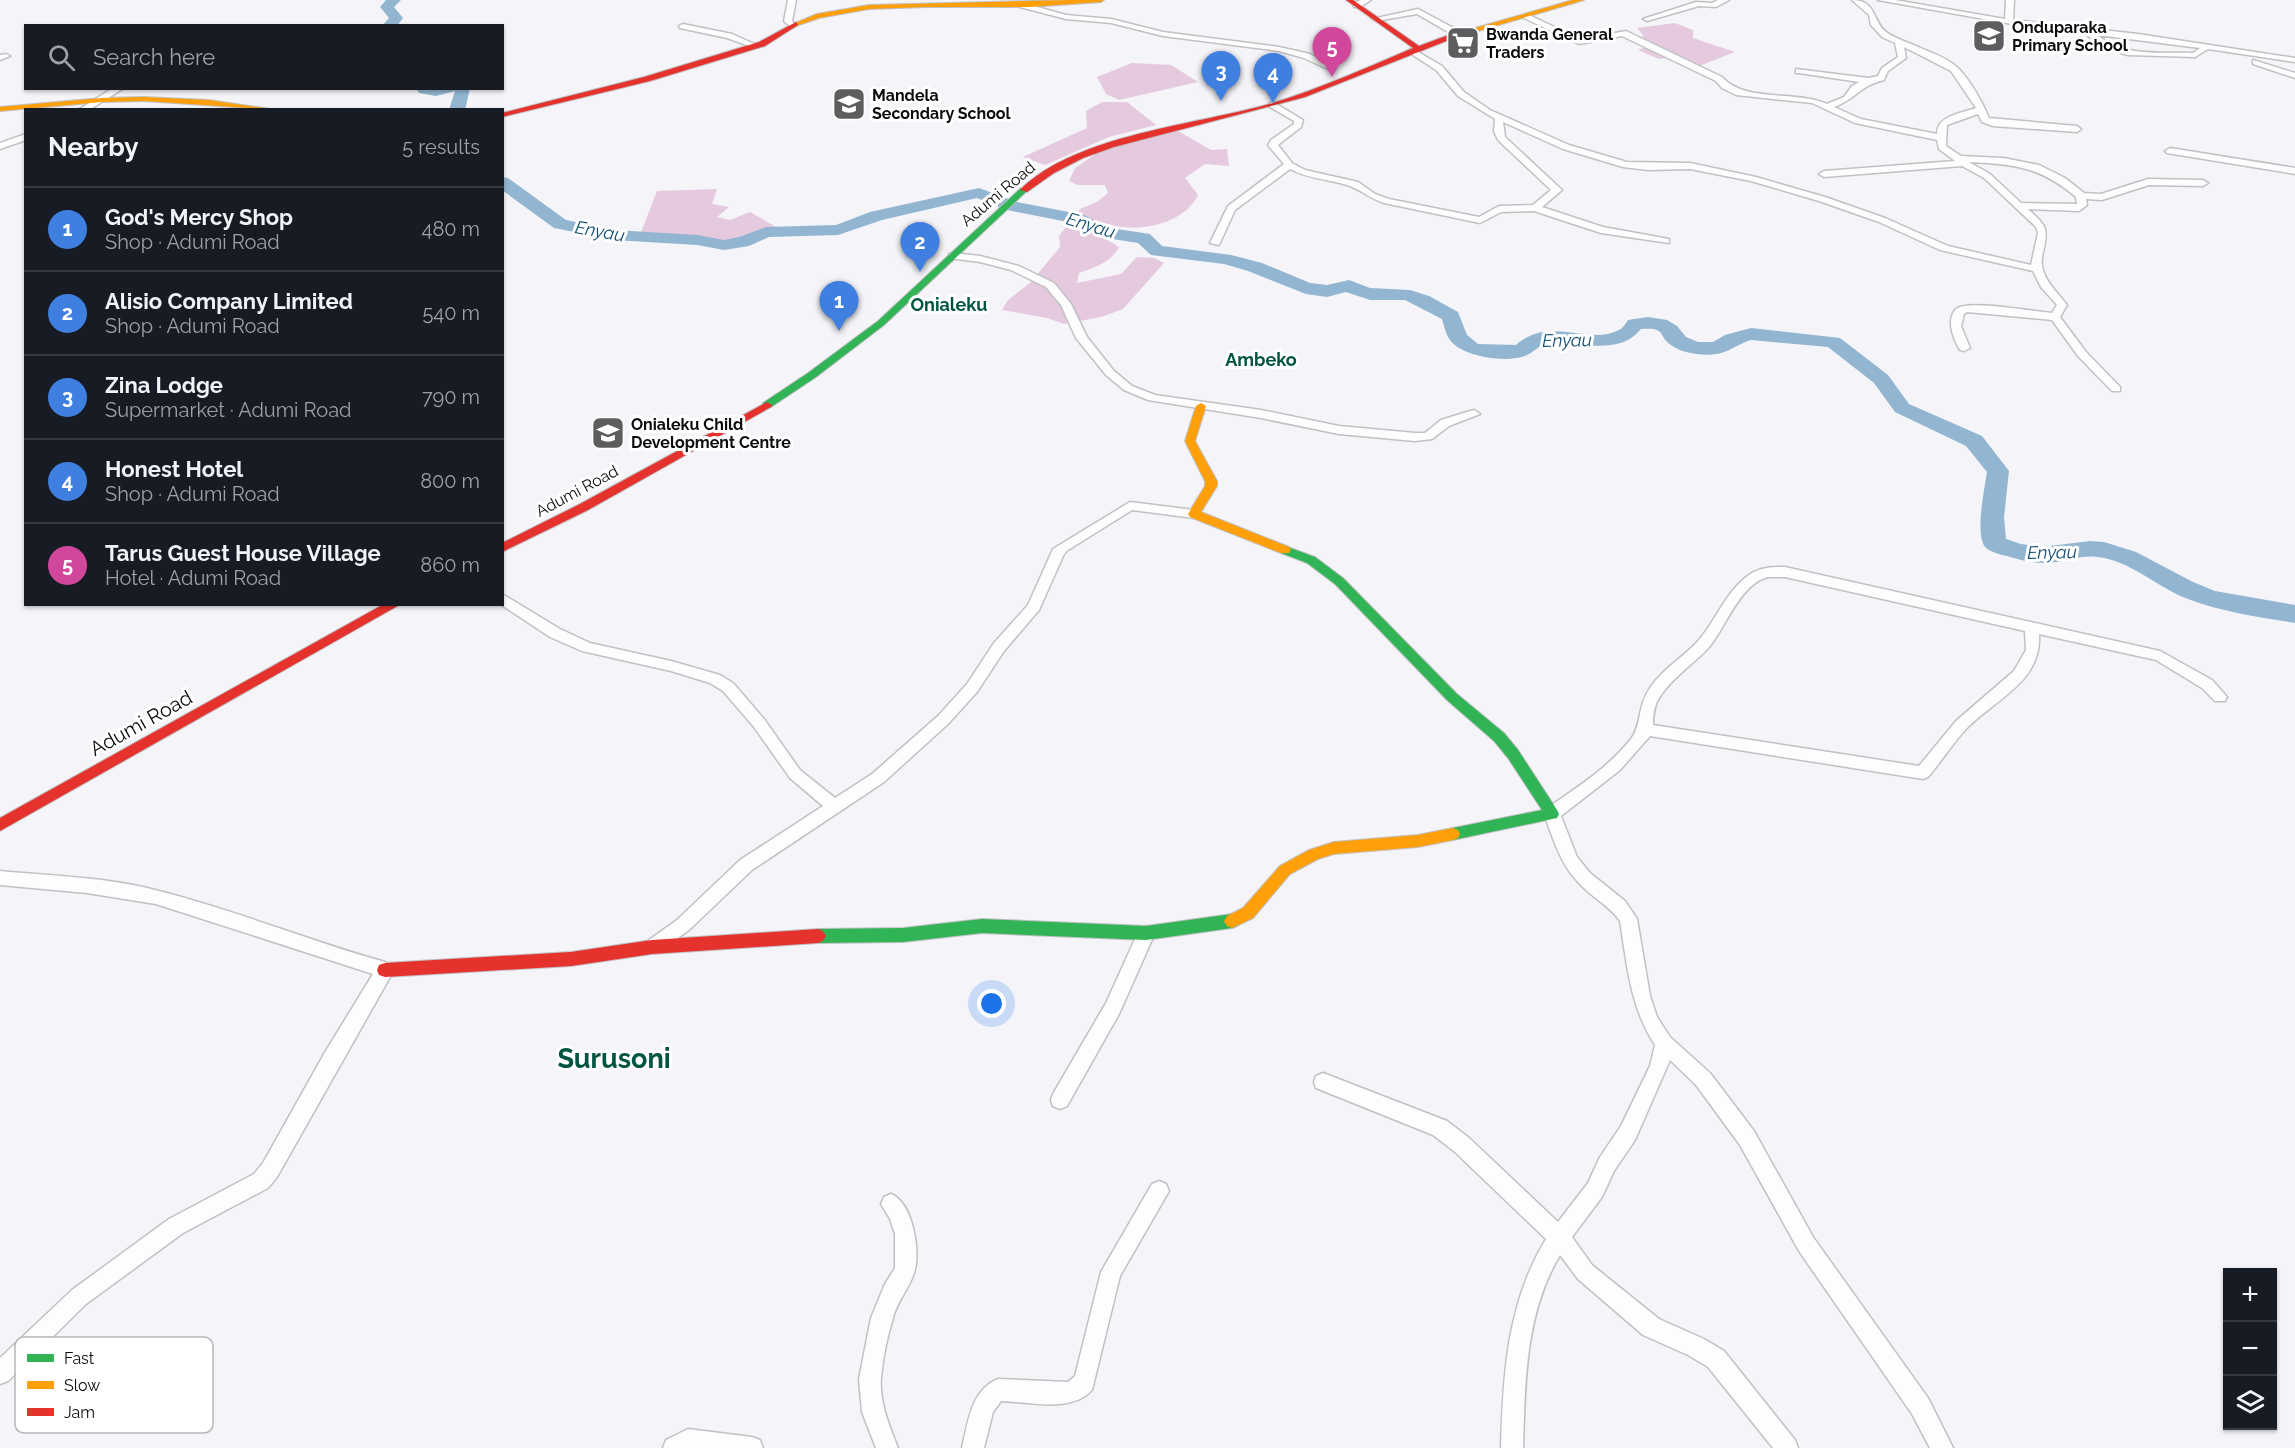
<!DOCTYPE html>
<html lang="en">
<head>
<meta charset="utf-8">
<style>
	body { margin:0; font-family:Raleway,sans-serif; background:#20242c; color:#f1f3f6 }
	.controls { position:absolute; right:18px; bottom:18px; display:grid; overflow:hidden; border-radius:0px; box-shadow:0 2px 4px #0004 }
	.controls button { width:54px; height:54px; display:grid; place-items:center; padding:0; border:0; border-bottom:2px solid #363941; background:#171b24; color:#f1f3f6; font:30px sans-serif }
	.you { position:absolute; left:992px; top:1004px; width:21px; height:21px; margin:-15px; border:4px solid #fff; border-radius:50%; background:#1a73e8; box-shadow:0 0 0 9px #1a73e833 }
	.badge { display:grid; place-items:center; width:39px; height:39px; border-radius:50%; background:#aeb0b2; color:#fff; font-size:20px; font-weight:700 }
	.pin { position:absolute; translate:-50% -50px; filter:drop-shadow(0 2px 3px #0008) }
	.pin::after { content:''; position:absolute; top:32px; width:21px; height:18px; background:inherit; clip-path:polygon(0 0,100% 0,50% 100%) }
	.list { margin:0; padding:0; list-style:none }
	h2 { display:flex; justify-content:space-between; align-items:center; height:78px; margin:0; padding:0 24px; font-size:26px }
	h2 small { font-size:20px; font-weight:400; color:#9ea1a6 }
	.list li { display:grid; grid-template-columns:39px 1fr auto; gap:18px; align-items:center; box-sizing:border-box; height:84px; padding:0 24px; border-top:2px solid #363941 }
	.list b { display:block; font-size:22px; white-space:nowrap }
	.list p { margin:0; font-size:20px; white-space:nowrap; color:#9ea1a6 }
	.list em { font-size:20px; font-style:normal; color:#9ea1a6 }
	.icon { flex:none; width:33px; height:33px; fill:none; stroke:currentColor; stroke-width:2; stroke-linecap:round; stroke-linejoin:round }
	.map { position:relative; flex:none; width:2295px; height:1448px; overflow:hidden }
	.search { position:absolute; background:#171b24; box-shadow:0 2px 4px #0004; left:24px; top:24px; width:480px; height:66px; display:flex; align-items:center; gap:15px; box-sizing:border-box; padding:0 21px; border-radius:0px; color:#9ea1a6; font-size:22px }
	.panel { position:absolute; background:#171b24; box-shadow:0 2px 4px #0004; left:24px; top:108px; width:480px; height:498px; border-radius:0px }
	.map>svg:first-child { display:block }
	.forest { fill:#e5c9df }
	.lines { fill:none; stroke-linecap:round; stroke-linejoin:round }
	.river { fill:#92b6d1; fill-rule:evenodd }
	.street-casing { stroke:#c1c1c4; stroke-width:3 }
	.fast-casing { stroke:#c1c1c4; stroke-width:2 }
	.slow-casing { stroke:#c1c1c4; stroke-width:2 }
	.jam-casing { stroke:#c1c1c4; stroke-width:2 }
	.street { fill:#fdfdfe; fill-rule:evenodd }
	.fast { fill:#30b455; fill-rule:evenodd }
	.slow { fill:#ff9f0a; fill-rule:evenodd }
	.jam { fill:#e5322d; fill-rule:evenodd }
	.labels { text-anchor:middle; dominant-baseline:central; stroke-width:6; stroke-linejoin:round; paint-order:stroke }
	.far-poi-label { font-size:16px; font-weight:bold; fill:#0c0b0e; stroke:#fff; text-anchor:start }
	.far-street-label { font-size:16px; fill:#0c0b0e; stroke:#fff }
	.far-water-label { font-size:18px; font-style:italic; fill:#0f4c71; stroke:#fff }
	.far-quarter-label { font-size:18px; font-weight:bold; fill:#005540; stroke:#fff }
	.street-label { font-size:20px; fill:#0c0b0e; stroke:#fff }
	.near-quarter-label { font-size:27px; font-weight:bold; fill:#005540; stroke:#fff }
	.key { fill:#fff; stroke:#b6b6b7; stroke-width:1.5 }
	.key-label { font-size:16px; fill:#0c0b0e }
</style>
</head>
<body>
<div class="map">
<svg width="2295" height="1448" viewBox="0 0 2295 1448">
	<rect width="100%" height="100%" fill="#f4f4f9"/>
	<g class="forest">
		<polygon points="1675,23 1693,30 1693,38 1735,52 1699,66 1675,56 1659,59 1638,50 1646,47 1641,40 1643,35 1637,28"/>
		<polygon points="1132,63 1171,65 1198,82 1119,100 1106,94 1097,77"/>
		<polygon points="1102,102 1127,102 1156,125 1109,137 1045,165 1023,157 1087,128 1086,111"/>
		<path d="M 1178,131 L 1211,150 L 1227,149 L 1229,166 L 1205,164 L 1185,178 L 1198,195 C 1186,220 1151,230 1124,227 C 1106,226 1107,220 1088,228 L 1119,247 C 1111,263 1095,267 1079,273 L 1077,283 L 1121,274 L 1137,257 L 1154,258 L 1164,263 L 1123,309 L 1101,317 L 1064,324 L 1047,318 L 1002,310 L 1008,300 L 1031,282 L 1060,247 L 1059,236 L 1080,209 L 1097,202 L 1108,193 L 1105,185 L 1078,185 L 1069,181 L 1075,168 L 1105,148 Z"/>
		<polygon points="717,189 712,204 729,207 717,217 730,220 750,212 776,227 743,239 723,241 699,237 640,235 657,191"/>
	</g>
	<g class="lines">
		<g class="river">
			<polygon points="386,0 401,0 394,7 403,18 397,26 382,26 389,18 380,7"/>
			<polygon points="416,88 470,88 465,110 449,110 455,91 436,96 419,93"/>
			<path d="M 502,177 L 508,178 L 566,220 L 614,230 L 697,235 L 724,240 L 739,237 L 766,227 L 836,225 L 870,212 L 979,188 L 1017,202 L 1084,215 L 1110,228 L 1150,234 L 1162,246 L 1231,255 L 1262,263 L 1310,283 L 1327,285 L 1349,280 L 1370,288 L 1410,290 L 1429,296 L 1458,312 L 1467,335 L 1478,344 L 1516,345 C 1549,315 1590,346 1619,330 C 1622,329 1626,323 1628,320 L 1648,317 L 1667,320 L 1677,326 L 1686,337 L 1698,342 L 1713,342 L 1725,335 L 1751,328 L 1840,338 L 1888,375 L 1909,404 L 1982,436 L 2009,471 L 2004,517 L 2006,539 L 2021,544 L 2042,547 L 2090,541 L 2104,542 L 2136,552 L 2193,582 L 2215,591 L 2295,605 L 2295,623 C 2259,617 2222,612 2188,599 C 2158,588 2130,560 2097,557 C 2084,555 2070,560 2057,562 C 2040,565 2023,561 2007,556 C 2001,555 1991,552 1986,548 C 1974,536 1985,487 1987,472 L 1966,446 L 1895,412 L 1874,383 L 1828,347 L 1751,340 C 1740,343 1732,350 1721,353 C 1707,357 1683,354 1671,345 C 1657,335 1667,327 1641,329 C 1620,356 1580,342 1550,343 C 1539,344 1536,351 1527,355 C 1509,364 1462,357 1450,340 C 1446,335 1444,326 1442,319 L 1405,300 L 1370,300 L 1346,292 L 1327,297 L 1306,294 L 1248,271 L 1224,264 L 1151,255 L 1138,243 L 1100,237 L 1073,223 L 1007,210 L 977,198 L 882,220 L 838,235 L 769,237 L 749,246 L 724,250 L 697,245 L 614,240 L 554,228 L 502,190 Z"/>
		</g>
		<g class="street-casing">
			<g id="street">
				<polygon points="788,0 796,0 792,21 796,26 792,28 784,21"/>
				<polygon points="1361,0 1371,0 1360,7 1354,7 1354,3"/>
				<polygon points="1718,0 1729,0 1716,7 1699,6 1647,21 1643,19 1696,2 1712,3"/>
				<path d="M 1852,0 C 1877,0 1872,21 1886,32 C 1894,38 1907,42 1916,46 C 1929,52 1946,57 1957,67 C 1970,80 1982,101 1989,118 L 2077,126 L 2081,129 L 2077,132 L 1993,126 L 1982,122 L 1978,114 L 1947,125 L 1946,146 L 1961,156 L 2003,158 L 2039,165 L 2065,178 L 2084,193 L 2101,194 L 2148,179 L 2203,180 L 2208,183 L 2203,186 L 2149,185 L 2102,200 L 2086,199 L 2087,205 L 2079,211 L 2028,209 C 2046,226 2049,227 2043,252 C 2042,257 2041,261 2042,266 C 2045,282 2058,293 2067,305 L 2060,317 L 2086,352 L 2120,387 L 2120,391 L 2112,391 L 2078,356 L 2052,320 L 1967,312 L 1964,314 L 1961,326 L 1970,348 L 1964,351 L 1960,350 C 1954,340 1946,322 1955,310 C 1964,298 2035,312 2052,313 L 2057,305 L 2041,287 L 2033,271 L 1940,250 L 1879,222 L 1819,201 L 1751,181 L 1690,169 L 1648,170 L 1623,167 L 1563,149 L 1503,122 L 1505,137 L 1562,190 L 1542,207 L 1603,227 L 1669,239 L 1669,243 L 1601,233 L 1534,211 L 1501,212 L 1480,223 L 1384,203 C 1371,199 1361,190 1350,186 C 1330,179 1308,179 1290,169 L 1235,210 L 1219,245 L 1210,243 L 1228,206 L 1284,164 L 1268,145 L 1271,140 L 1294,124 L 1294,121 L 1270,107 L 1270,103 L 1273,102 L 1303,120 L 1301,127 L 1278,145 L 1292,163 L 1305,170 L 1358,182 L 1375,194 L 1389,199 L 1479,217 L 1499,206 L 1533,205 L 1551,190 L 1498,140 L 1494,131 L 1495,119 L 1458,96 L 1436,70 L 1410,53 L 1410,49 L 1413,49 L 1442,66 L 1464,92 L 1490,110 L 1569,145 L 1627,162 L 1690,163 L 1756,177 L 1825,197 L 1885,218 L 1948,246 L 2031,265 L 2038,233 L 2036,227 L 1984,178 L 1962,166 L 1824,177 L 1819,174 L 1824,171 L 1955,161 L 1939,149 L 1937,140 L 1855,123 L 1812,103 L 1736,95 L 1722,88 L 1716,81 L 1622,36 L 1579,44 L 1522,17 L 1529,15 L 1580,39 L 1626,31 L 1722,77 C 1745,103 1796,90 1827,104 L 1844,97 L 1852,86 L 1859,82 L 1799,73 L 1796,73 L 1796,69 L 1868,78 L 1878,76 L 1882,68 L 1898,57 L 1895,43 L 1882,37 L 1871,25 L 1869,15 ZM 1904,47 L 1951,71 L 1976,108 C 1962,113 1936,116 1937,134 L 1861,119 L 1834,107 C 1856,99 1859,86 1884,80 L 1888,71 L 1906,58 ZM 1969,162 C 2014,164 2041,167 2076,197 L 2077,204 L 2021,203 L 1990,174 Z"/>
				<path d="M 1878,0 L 1895,0 L 2005,19 L 2006,0 L 2014,0 L 2013,20 L 2138,34 L 2295,58 L 2295,62 L 2208,49 L 2195,57 L 2128,55 L 2103,48 L 2086,34 L 2039,29 ZM 2097,35 L 2200,48 L 2193,53 C 2160,52 2124,57 2097,35 Z"/>
				<polygon points="1023,3 1066,15 1111,19 1163,32 1279,47 1310,54 1335,67 1328,69 1304,58 1279,51 1163,36 1111,23 1066,19 1020,7 1019,5"/>
				<polygon points="1418,9 1461,32 1462,34 1455,36 1417,14 1376,21 1372,19"/>
				<polygon points="683,24 732,34 759,46 755,48 727,38 680,28 679,26"/>
				<polygon points="6,54 10,56 0,60 0,55"/>
				<polygon points="2253,60 2295,73 2295,78 2253,64"/>
				<polygon points="113,88 124,88 89,110 78,110"/>
				<polygon points="26,134 26,140 0,149 0,143"/>
				<polygon points="2170,148 2295,168 2295,174 2167,153 2165,151"/>
				<polygon points="953,253 980,256 1019,266 1054,283 1071,304 1087,337 1114,371 1132,386 1155,395 1261,410 1339,426 1415,433 1425,433 1441,420 1470,411 1474,410 1480,414 1449,426 1432,439 1415,441 1339,434 1261,418 1148,400 1124,390 1106,375 1076,338 1061,305 1046,287 1011,270 980,262 949,258 949,254"/>
				<polygon points="1130,502 1194,510 1200,514 1194,518 1132,510 1068,550 1064,554 1039,610 1004,651 977,692 948,724 884,782 752,870 689,930 661,950 655,953 649,950 646,945 649,940 677,920 740,860 823,806 790,778 754,727 723,691 710,683 671,671 582,651 550,637 500,604 502,604 502,594 560,629 590,643 671,661 720,675 733,683 764,719 800,770 835,798 872,774 938,716 967,684 994,643 1028,605 1053,549"/>
				<path d="M 1785,567 L 2160,651 L 2212,680 L 2227,697 L 2225,701 L 2215,701 L 2202,688 L 2156,660 L 2039,634 C 2042,682 1995,699 1966,729 C 1952,744 1941,762 1928,777 L 1923,779 L 1650,736 L 1620,770 L 1561,816 L 1577,857 L 1590,873 L 1625,901 L 1637,919 L 1650,996 L 1657,1017 L 1670,1037 L 1710,1073 L 1754,1131 L 1813,1237 L 1928,1398 L 1953,1448 L 1930,1448 L 1912,1414 L 1799,1251 L 1740,1145 L 1696,1085 L 1670,1060 L 1635,1140 L 1614,1171 L 1602,1197 L 1572,1237 L 1592,1265 L 1659,1319 L 1704,1339 L 1724,1351 L 1795,1440 L 1798,1448 L 1773,1448 L 1708,1367 L 1688,1355 L 1643,1335 L 1578,1279 L 1560,1255 C 1525,1313 1525,1383 1523,1448 L 1501,1448 C 1503,1375 1507,1303 1546,1239 L 1455,1152 L 1433,1135 L 1316,1088 L 1314,1082 L 1316,1076 L 1323,1073 L 1447,1121 L 1469,1138 L 1558,1222 L 1588,1183 L 1600,1157 L 1621,1126 L 1650,1066 L 1655,1045 C 1630,1007 1627,964 1620,921 C 1609,905 1591,897 1578,882 C 1560,863 1553,838 1544,814 L 1546,809 C 1576,788 1608,768 1631,739 C 1642,725 1637,707 1650,688 C 1662,669 1684,657 1699,640 C 1717,619 1726,591 1749,575 C 1760,567 1773,567 1785,567 ZM 1768,577 L 1785,577 L 2025,631 L 2026,650 L 2014,671 L 1956,721 L 1919,766 L 1653,725 C 1653,715 1654,704 1661,695 C 1674,676 1695,663 1710,646 C 1727,625 1740,584 1768,577 Z"/>
				<path d="M 0,871 C 52,876 108,877 159,891 C 235,910 309,941 385,962 L 391,965 L 394,970 L 277,1177 L 268,1188 L 183,1233 L 86,1304 L 8,1381 L 0,1384 L 0,1358 L 72,1290 L 169,1219 L 254,1174 L 263,1163 L 324,1054 L 373,974 L 156,904 L 87,893 L 0,885 Z"/>
				<polygon points="1146,926 1152,928 1155,933 1119,1014 1067,1106 1060,1109 1053,1106 1051,1100 1053,1094 1106,1003 1140,928"/>
				<path d="M 1159,1181 L 1166,1184 L 1169,1191 L 1120,1276 L 1092,1390 C 1071,1413 1030,1402 1001,1401 L 993,1412 L 984,1448 L 962,1448 C 968,1422 971,1390 998,1379 L 1068,1382 L 1075,1376 L 1101,1272 L 1152,1184 Z"/>
				<path d="M 891,1194 C 913,1203 921,1252 914,1273 C 909,1289 897,1301 893,1318 C 887,1337 883,1358 881,1377 C 879,1402 889,1425 898,1448 L 876,1448 L 862,1412 L 859,1379 L 871,1318 L 885,1284 L 895,1268 L 895,1234 L 890,1219 L 881,1204 L 884,1197 Z"/>
				<polygon points="688,1429 752,1437 760,1440 763,1448 663,1448 666,1440"/>
			</g>
		</g>
		<g class="fast-casing">
			<g id="fast">
				<polygon points="1021,188 1028,190 884,325 816,377 771,407 763,407 763,403 808,373 878,321"/>
				<polygon points="1285,546 1315,557 1343,578 1457,694 1504,733 1518,750 1557,810 1559,814 1557,818 1453,840 1448,838 1446,834 1448,830 1453,828 1542,810 1508,758 1494,741 1447,700 1335,584 1307,563 1281,553 1279,550"/>
				<polygon points="1232,914 1237,916 1240,921 1237,926 1232,928 1146,940 982,933 903,942 818,943 813,941 810,936 813,931 818,929 903,928 982,919 1146,926"/>
			</g>
		</g>
		<g class="slow-casing">
			<g id="slow">
				<polygon points="1071,0 1104,0 1101,2 1029,7 926,7 869,9 819,18 796,26 793,24 817,14 869,5"/>
				<polygon points="1573,0 1584,0 1468,34 1461,32"/>
				<polygon points="144,97 209,100 277,110 144,101 102,102 0,111 0,107 102,98"/>
				<polygon points="1201,403 1206,406 1195,441 1217,481 1217,486 1201,512 1289,547 1291,550 1289,553 1281,553 1190,517 1188,514 1205,486 1205,481 1185,441 1196,406"/>
				<polygon points="1453,828 1458,830 1460,834 1458,838 1453,840 1418,847 1334,854 1318,859 1290,874 1253,918 1232,928 1227,926 1224,921 1227,916 1243,908 1280,866 1309,850 1334,842 1418,835"/>
			</g>
		</g>
		<g class="jam-casing">
			<g id="jam">
				<path d="M 1346,0 L 1353,0 L 1419,46 L 1462,30 L 1469,32 L 1305,97 L 1114,147 L 1083,158 L 1054,173 L 1027,192 L 1020,190 C 1076,134 1198,125 1273,103 C 1321,88 1366,68 1413,48 Z"/>
				<polygon points="796,22 798,25 765,46 650,81 502,117 502,113 644,77 759,42"/>
				<polygon points="767,402 772,405 771,407 588,510 502,552 502,543 580,504"/>
				<polygon points="384,604 401,604 0,831 0,818"/>
				<polygon points="818,929 823,931 826,936 823,941 818,943 652,954 571,966 385,977 379,975 377,970 379,965 385,963 571,952 652,940"/>
			</g>
		</g>
		<use href="#street" class="street"/>
		<use href="#fast" class="fast"/>
		<use href="#slow" class="slow"/>
		<use href="#jam" class="jam"/>
	</g>
	<defs>
		<g id="school-square" transform="scale(1.725)"><rect x="-9" y="-9" width="18" height="18" rx="4" fill="#5d5d60" stroke="#fff"/><path d="M0-5L7-2L0 1L-7-2ZM-4 1L0 2.5L4 1V4Q0 6-4 4Z" fill="#fff"/></g>
		<g id="supermarket-square" transform="scale(1.725)"><rect x="-9" y="-9" width="18" height="18" rx="4" fill="#5d5d60" stroke="#fff"/><path d="M-6-5.5h2.5l.6 2H6L4.5 2H-2.5L-4.4-4H-6ZM-1.5 3.2a1.3 1.3 0 1 0 .1 0ZM3 3.2a1.3 1.3 0 1 0 .1 0Z" fill="#fff"/></g>
	</defs>
	<g fill-rule="evenodd">
		<use href="#school-square" x="1989" y="36"/>
		<use href="#supermarket-square" x="1463" y="43"/>
		<use href="#school-square" x="849" y="104"/>
		<use href="#school-square" x="608" y="433"/>
	</g>
	<g class="labels">
		<g class="far-poi-label">
			<text x="2012" y="27">Onduparaka<tspan x="2012" dy="18">Primary School</tspan></text>
			<text x="1486" y="34">Bwanda General<tspan x="1486" dy="18">Traders</tspan></text>
			<text x="872" y="95">Mandela<tspan x="872" dy="18">Secondary School</tspan></text>
			<text x="631" y="424">Onialeku Child<tspan x="631" dy="18">Development Centre</tspan></text>
		</g>
		<g class="far-street-label">
			<text transform="translate(998 194) rotate(-40)">Adumi Road</text>
			<text transform="translate(577 491) rotate(-28)">Adumi Road</text>
		</g>
		<g class="far-water-label">
			<text transform="translate(1091 225) rotate(17)">Enyau</text>
			<text transform="translate(600 231) rotate(10)">Enyau</text>
			<text transform="translate(1567 340) rotate(-1)">Enyau</text>
			<text transform="translate(2052 552) rotate(-1)">Enyau</text>
		</g>
		<g class="far-quarter-label">
			<text x="949" y="304">Onialeku</text>
			<text x="1261" y="359">Ambeko</text>
		</g>
		<g class="street-label">
			<text transform="translate(141 723) rotate(-29)">Adumi Road</text>
		</g>
		<g class="near-quarter-label">
			<text x="614" y="1058">Surusoni</text>
		</g>
	</g>
	<rect x="15" y="1337" width="198" height="96" rx="9" class="key"/>
	<rect x="27" y="1354" width="27" height="8" fill="#30b455"/>
	<rect x="27" y="1381" width="27" height="8" fill="#ff9f0a"/>
	<rect x="27" y="1408" width="27" height="8" fill="#e5322d"/>
	<g class="key-label">
		<text x="64" y="1364">Fast</text>
		<text x="64" y="1391">Slow</text>
		<text x="64" y="1418">Jam</text>
	</g>
</svg>
<div class="controls">
<button>+</button>
<button>−</button>
<button><svg class="icon" aria-label="layers" viewBox="0 0 24 24"><path d="M12 4l9 5-9 5-9-5zM3 14l9 5 9-5"/></svg></button>
</div>
<div class="you"></div>
<div class="pin badge" style="left:839px;top:331px;background:#3f7fe0">1</div>
<div class="pin badge" style="left:920px;top:272px;background:#3f7fe0">2</div>
<div class="pin badge" style="left:1221px;top:101px;background:#3f7fe0">3</div>
<div class="pin badge" style="left:1273px;top:103px;background:#3f7fe0">4</div>
<div class="pin badge" style="left:1332px;top:77px;background:#d1479c">5</div>
<div class="search"><svg class="icon" aria-label="search" viewBox="0 0 24 24"><circle cx="10" cy="10" r="6"/><path d="M15 15l6 6"/></svg>Search here</div>
<section class="panel">
<h2>Nearby<small>5 results</small></h2>
<ul class="list">
<li><span class="badge" style="background:#3f7fe0">1</span><div><b>God's Mercy Shop</b><p>Shop · Adumi Road</p></div><em>480 m</em></li>
<li><span class="badge" style="background:#3f7fe0">2</span><div><b>Alisio Company Limited</b><p>Shop · Adumi Road</p></div><em>540 m</em></li>
<li><span class="badge" style="background:#3f7fe0">3</span><div><b>Zina Lodge</b><p>Supermarket · Adumi Road</p></div><em>790 m</em></li>
<li><span class="badge" style="background:#3f7fe0">4</span><div><b>Honest Hotel</b><p>Shop · Adumi Road</p></div><em>800 m</em></li>
<li><span class="badge" style="background:#d1479c">5</span><div><b>Tarus Guest House Village</b><p>Hotel · Adumi Road</p></div><em>860 m</em></li>
</ul>
</section>
</div>
</body>
</html>
